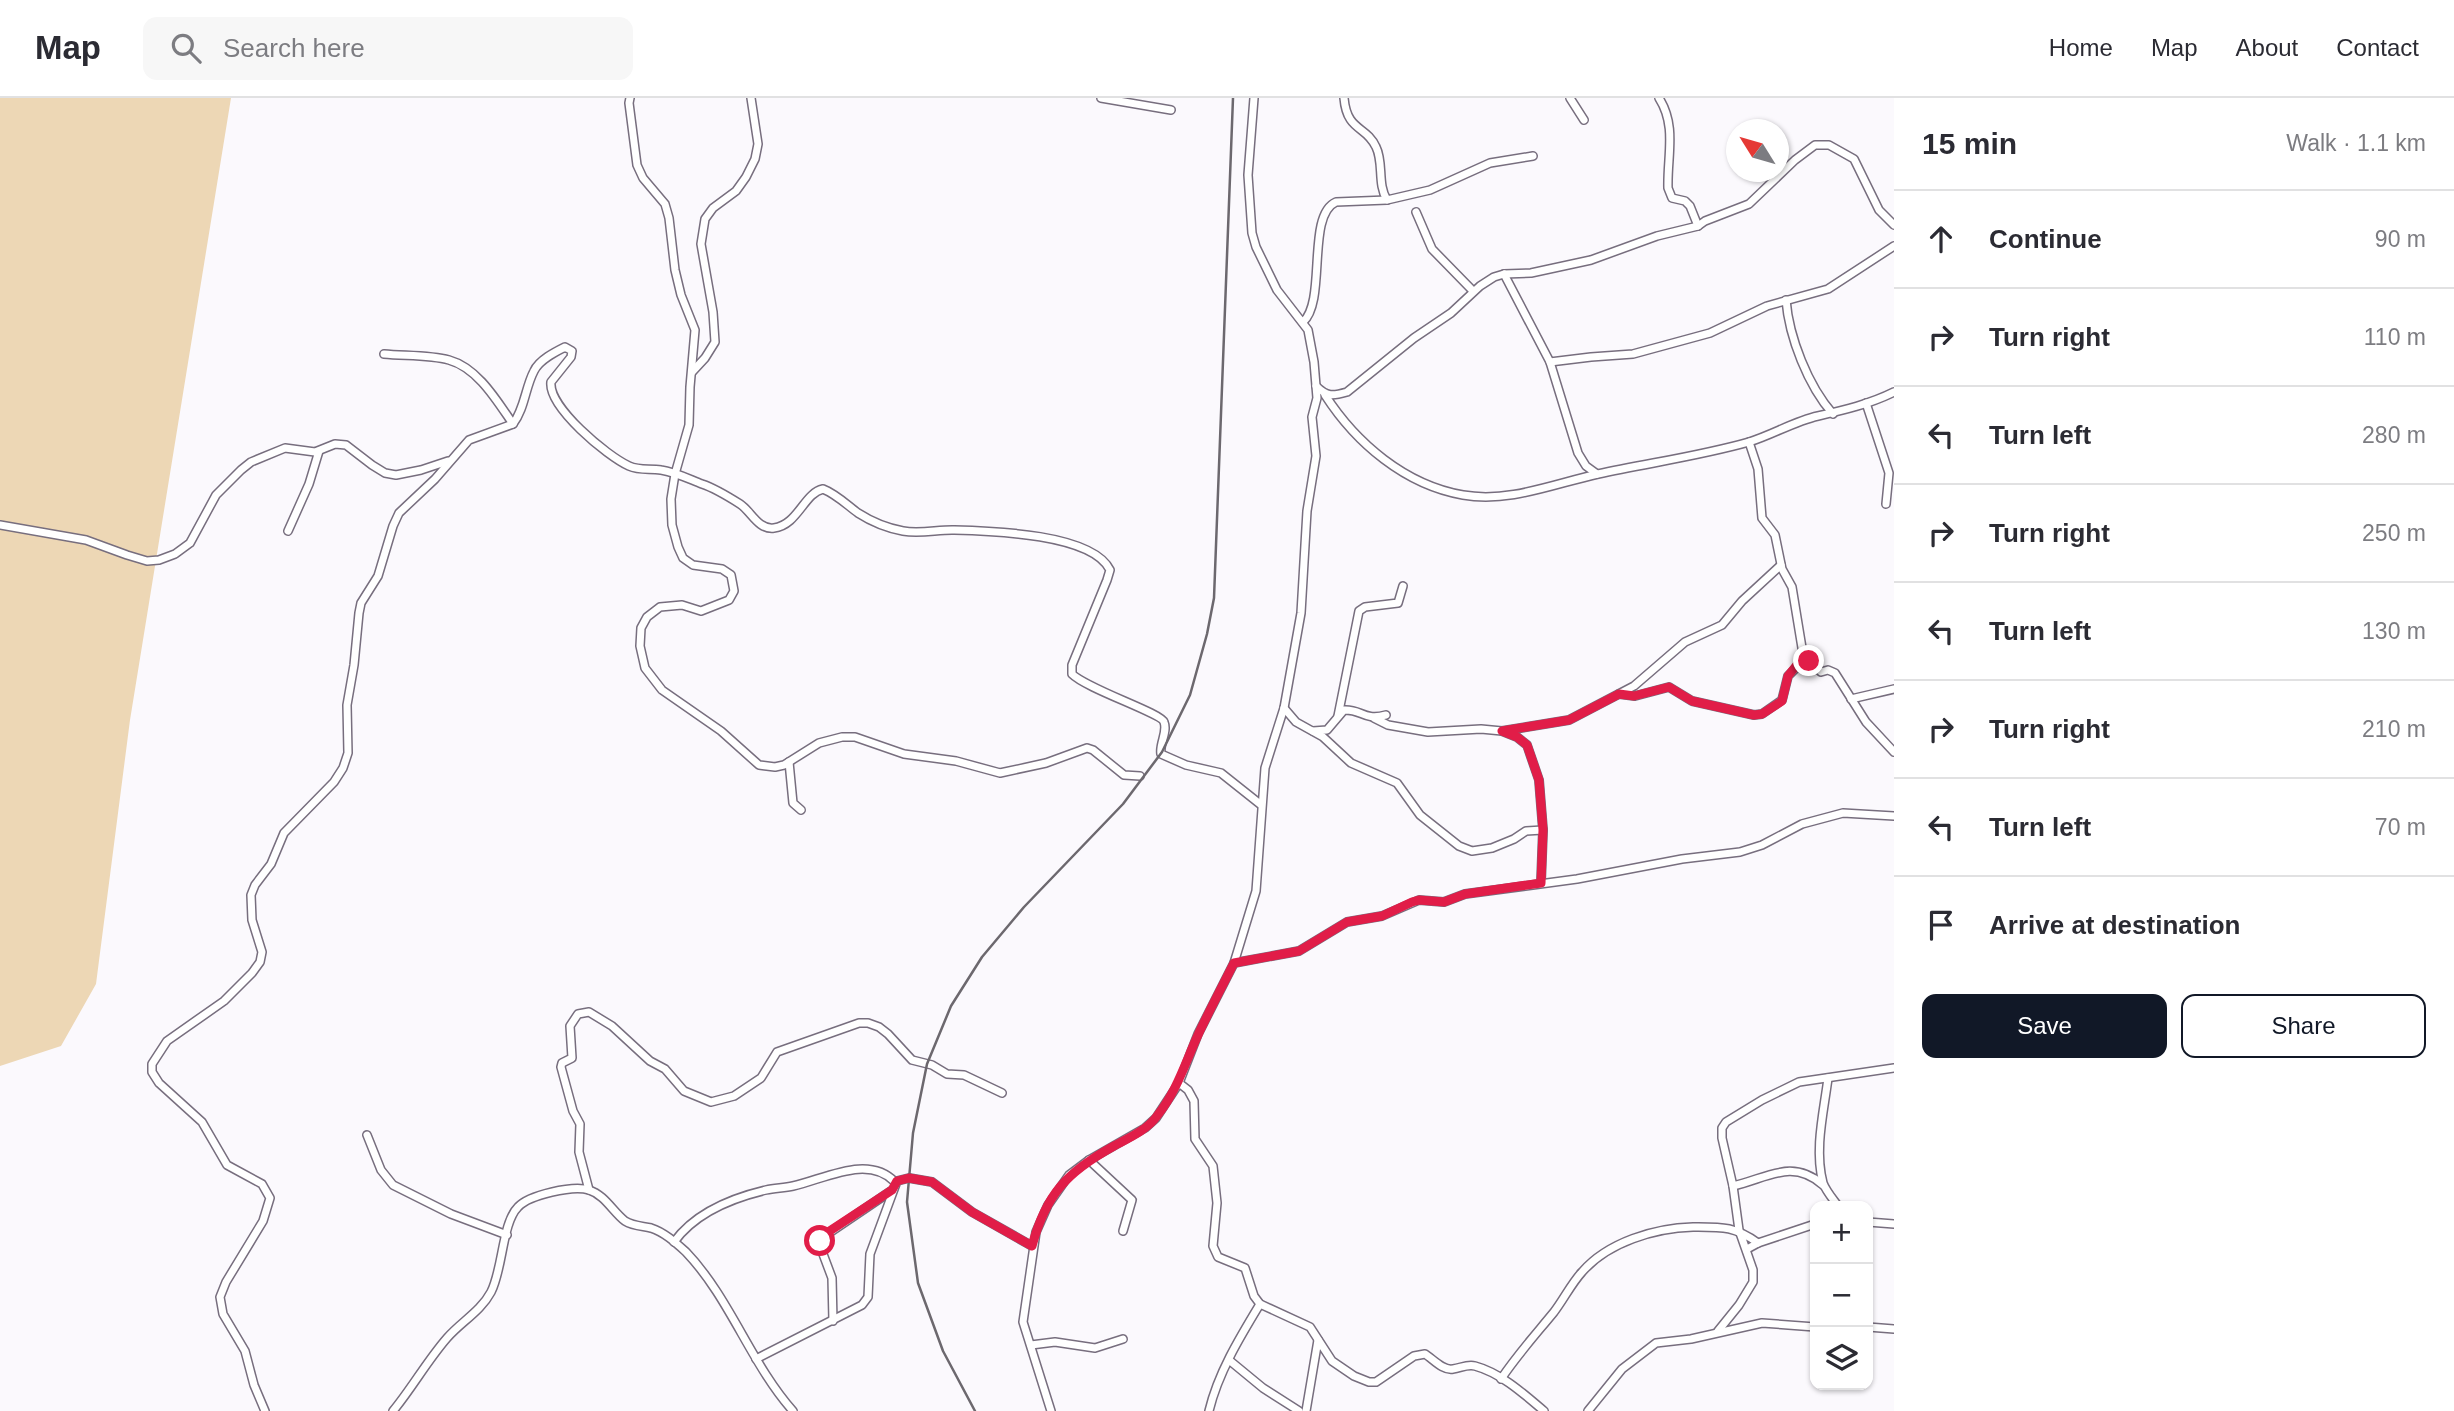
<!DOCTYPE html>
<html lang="en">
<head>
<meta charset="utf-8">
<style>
	body { margin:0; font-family:Helvetica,sans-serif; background:#f7f7f7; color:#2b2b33 }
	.controls { position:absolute; right:21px; bottom:21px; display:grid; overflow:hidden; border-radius:14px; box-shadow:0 2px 5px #0004 }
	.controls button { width:63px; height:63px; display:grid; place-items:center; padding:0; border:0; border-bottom:2px solid #e1e1e2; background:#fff; color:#2b2b33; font:35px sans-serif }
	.compass { position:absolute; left:1726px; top:21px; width:63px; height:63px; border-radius:50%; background:#fff; box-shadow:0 2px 5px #0004; rotate:307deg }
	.stop { position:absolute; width:21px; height:21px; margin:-16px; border:5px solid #e11d48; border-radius:50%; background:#fff }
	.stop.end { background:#e11d48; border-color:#fff; box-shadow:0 2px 7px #0008 }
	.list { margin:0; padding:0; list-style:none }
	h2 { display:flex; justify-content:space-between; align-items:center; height:91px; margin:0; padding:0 28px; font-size:30px }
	h2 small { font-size:23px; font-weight:400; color:#7c7c81 }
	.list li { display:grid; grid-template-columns:46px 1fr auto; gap:21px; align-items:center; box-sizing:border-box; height:98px; padding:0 28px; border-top:2px solid #e1e1e2 }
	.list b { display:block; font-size:26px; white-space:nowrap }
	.list em { font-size:23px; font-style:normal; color:#7c7c81 }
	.actions { display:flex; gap:14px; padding:21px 28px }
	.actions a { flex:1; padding:16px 0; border:2px solid #111827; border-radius:14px; text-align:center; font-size:24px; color:#111827 }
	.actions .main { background:#111827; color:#fff }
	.icon { flex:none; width:38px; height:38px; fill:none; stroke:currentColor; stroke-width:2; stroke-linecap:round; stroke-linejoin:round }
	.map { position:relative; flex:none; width:1894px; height:1313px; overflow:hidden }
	header { display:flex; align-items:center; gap:42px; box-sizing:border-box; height:98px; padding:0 35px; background:#fff; border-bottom:2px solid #e1e1e2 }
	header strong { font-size:33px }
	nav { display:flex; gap:38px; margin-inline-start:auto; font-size:24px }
	.search { width:490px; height:63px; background:#f7f7f7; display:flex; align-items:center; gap:18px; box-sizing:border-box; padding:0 24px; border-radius:14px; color:#7c7c81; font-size:26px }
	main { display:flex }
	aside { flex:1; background:#fff }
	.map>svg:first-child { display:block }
	.green { fill:#edd7b5 }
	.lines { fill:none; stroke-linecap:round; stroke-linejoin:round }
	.street-casing { stroke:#776e7e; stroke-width:10 }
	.street { stroke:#fff; stroke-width:7 }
	.rail { stroke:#6c686e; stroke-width:2.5 }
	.route { stroke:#e11d48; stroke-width:9 }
</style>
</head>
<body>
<header>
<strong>Map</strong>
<div class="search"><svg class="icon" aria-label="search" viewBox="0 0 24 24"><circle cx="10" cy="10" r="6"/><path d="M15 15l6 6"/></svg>Search here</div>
<nav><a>Home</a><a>Map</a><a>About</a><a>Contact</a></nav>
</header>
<main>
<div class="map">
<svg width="1894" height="1313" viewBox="0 0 1894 1313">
	<rect width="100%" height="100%" fill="#fbf9fd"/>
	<polygon class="green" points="0,0 231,0 130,622 96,886 61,948 0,968"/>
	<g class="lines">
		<g class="street-casing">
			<g id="street">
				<polyline points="630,0 629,5 637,67 643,80 665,106 669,120 675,172 681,197 695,232 690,289 689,327 675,376 671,401 672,427 678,449 683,460 693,467 722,471 731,477 734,493 729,502 701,513 682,507 660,509 647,519 641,530 640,548 645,570 662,592 721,633 759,667 775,669 784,667 819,645 842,639 855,639 904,656 956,663 1000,675 1046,665 1087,650 1093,652 1124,677 1140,678"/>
				<polyline points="1101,0 1171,12"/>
				<path d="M 1344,0 C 1347,34 1366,27 1376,49 C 1384,65 1377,86 1387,102 L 1430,92 L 1490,65 L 1533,58"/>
				<polyline points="1570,0 1584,22"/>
				<path d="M 1659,0 C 1677,28 1667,58 1668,90 L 1672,100 L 1685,103 L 1690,108 L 1698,128"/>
				<polyline points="1416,114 1432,151 1473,193"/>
				<polyline points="1504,176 1550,264 1578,355 1586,368 1597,376"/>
				<path d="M 1786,202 C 1789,239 1808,288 1833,316"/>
				<path d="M 1303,224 C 1327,203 1306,117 1336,104 L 1387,102"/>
				<path d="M 384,256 C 404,258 430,257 449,262 C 478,270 497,303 513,326"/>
				<polyline points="1550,264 1591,259 1633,256 1710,235 1767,208 1828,191 1894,148"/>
				<polyline points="692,274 705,260 715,244 713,214 701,146 705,121 713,110 736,93 746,79 755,61 758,46 751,0"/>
				<path d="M 1316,288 C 1327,299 1333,298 1347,294 L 1414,240 L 1451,215 L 1480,188 L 1494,179 L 1504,176 L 1531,175 L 1591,162 L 1657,138 L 1698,128 L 1705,123 L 1749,106 L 1795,62 L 1815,47 L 1829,47 L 1854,61 L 1879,112 L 1894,127"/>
				<path d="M 1325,297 C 1356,345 1405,387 1463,397 C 1509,405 1553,386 1598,376 C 1648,365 1700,358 1749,344 C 1772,337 1795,323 1818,318 C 1844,312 1870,306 1894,294"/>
				<polyline points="1866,305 1889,375 1886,406"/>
				<polyline points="0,427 86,442 127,457 147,463 159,462 175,456 190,445 216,397 241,372 251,364 285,350 315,354 335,346 346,347 372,367 385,375 396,377 421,372 448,363"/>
				<polyline points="288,433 309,386 319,353"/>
				<polyline points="1804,558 1821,574 1828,572 1835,575 1866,624 1894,654"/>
				<polyline points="1619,596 1635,598 1669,589 1692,603 1754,617 1762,616 1782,602 1788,578 1804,562 1792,489 1782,471 1775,437 1762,420 1758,371 1749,344"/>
				<polyline points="1851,601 1894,591"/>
				<polyline points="1284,610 1296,624 1323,639 1351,665 1397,685 1420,717 1459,748 1472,753 1492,750 1514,741 1526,733 1543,732"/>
				<polyline points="1338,618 1359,513 1365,509 1398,505 1403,488"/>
				<polyline points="1374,620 1388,627 1428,634 1481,631 1502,633 1517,639 1527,647 1539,682 1543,732 1541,784"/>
				<path d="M 1313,633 L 1327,632 L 1344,612 C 1362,611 1363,623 1386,617"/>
				<polyline points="1502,633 1569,622 1634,588 1685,544 1722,527 1742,503 1781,467"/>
				<polyline points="789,664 793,705 801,712"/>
				<polyline points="1234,865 1299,853 1347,824 1382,818 1419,802 1444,804 1465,796 1577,781 1682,761 1740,754 1762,747 1802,726 1843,715 1894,718"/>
				<path d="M 1828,980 C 1824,1013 1814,1051 1823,1085 C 1826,1093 1833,1101 1838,1108"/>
				<path d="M 1179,985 L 1188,992 L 1194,1003 L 1195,1041 L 1213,1068 L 1217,1105 L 1213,1148 L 1218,1159 L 1245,1170 L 1254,1198 L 1260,1206 L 1310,1229 L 1332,1263 L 1354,1278 L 1369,1284 L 1376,1284 L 1414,1258 L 1425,1256 C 1433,1261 1443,1273 1453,1271 C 1461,1270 1467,1266 1475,1268 C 1501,1275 1524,1296 1544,1313"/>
				<polyline points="367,1037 381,1072 393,1087 451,1116 507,1137"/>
				<polyline points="1089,1062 1132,1102 1123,1133"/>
				<path d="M 1733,1088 C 1768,1080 1792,1060 1823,1087"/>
				<polyline points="589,1092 579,1054 580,1026 573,1013 561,969 562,965 572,960 570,928 578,916 589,914 612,928 650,963 665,971 684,993 711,1004 734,998 761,980 777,954 859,925 868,925 879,929 888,936 912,962 932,967 947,976 964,977 1002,995"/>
				<polyline points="1868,1124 1894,1126"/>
				<path d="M 674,1144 C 695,1115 732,1100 766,1092 C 775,1090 784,1090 793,1088 C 825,1081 868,1056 895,1084"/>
				<polyline points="1747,1151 1758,1145 1815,1126"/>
				<polyline points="833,1223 832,1180 820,1148 820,1141 891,1093"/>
				<polyline points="1868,1229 1894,1231"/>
				<polyline points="1718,1233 1739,1207 1753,1184 1753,1172 1739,1132 1733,1088 1722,1040 1722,1030 1726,1024 1762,1002 1799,984 1894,970"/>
				<polyline points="1031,1247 1055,1244 1095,1250 1123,1241"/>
				<polyline points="756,1261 862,1207 868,1199 870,1156 897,1083 909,1080 932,1084 972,1114 1032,1148"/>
				<polyline points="1229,1262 1263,1290 1299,1313"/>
				<path d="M 1501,1281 C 1517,1257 1536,1236 1554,1214 C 1564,1201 1571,1186 1582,1174 C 1608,1144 1655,1130 1693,1129 C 1722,1129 1734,1128 1758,1145"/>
				<path d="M 265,1313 L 254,1287 L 245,1253 L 223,1216 L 220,1199 L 226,1184 L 263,1123 L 270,1100 L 262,1086 L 227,1067 L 202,1024 L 159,985 L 152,974 L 152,966 L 167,943 L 224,903 L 252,875 L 260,864 L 262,854 L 252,822 L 251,797 L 255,787 L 271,766 L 284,735 L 334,684 L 343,670 L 348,655 L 347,607 L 354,567 L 359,515 L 361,505 L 378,478 L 393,428 L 399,415 L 435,381 L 469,342 L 513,326 C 525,310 525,290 534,273 C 539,262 555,254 565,249 L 572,253 L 571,259 L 551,284 C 548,309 607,358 629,368 C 640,373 650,370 661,372 C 675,374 689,381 702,386 C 714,390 729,399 740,406 C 751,413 758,432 774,430 C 798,427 804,395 823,391 C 836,396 847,407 858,415 C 872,424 887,430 903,433 C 919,436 936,432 952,432 C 989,433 1092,435 1110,472 L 1107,482 L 1072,567 L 1072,576 C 1087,591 1161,615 1164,624 C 1168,634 1159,646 1161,656 L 1186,667 L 1221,675 L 1260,706"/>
				<path d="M 393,1313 C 412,1290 427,1263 447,1240 C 461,1224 481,1213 491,1194 C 503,1171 502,1125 518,1109 C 529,1097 573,1087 589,1092 C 605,1097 613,1114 625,1123 C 633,1128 642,1128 651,1130 C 664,1134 676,1145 686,1154 C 730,1200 751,1266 793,1313"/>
				<polyline points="1051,1313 1023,1224 1036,1134 1048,1107 1069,1077 1089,1062 1145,1030 1156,1020 1179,985 1198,936 1234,865 1256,793 1265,670 1284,610 1301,515 1307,413 1316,358 1312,319 1317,300 1314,264 1308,232 1277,192 1256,149 1252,135 1248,77 1254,0"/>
				<path d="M 1209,1313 C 1218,1275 1240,1239 1260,1206"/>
				<polyline points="1306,1313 1318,1242"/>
				<polyline points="1588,1313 1622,1271 1656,1245 1691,1241 1762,1225 1815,1229"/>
			</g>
		</g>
		<use href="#street" class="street"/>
		<polyline class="rail" points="975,1313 943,1253 918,1185 907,1104 913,1035 927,966 951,908 982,859 1024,809 1123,706 1162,654 1190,597 1207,536 1214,500 1233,0"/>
	</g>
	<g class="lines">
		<path class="route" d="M 820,1143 L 822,1138 L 892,1092 L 897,1083 L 909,1080 L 932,1084 L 972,1114 L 1032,1148 C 1046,1096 1067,1074 1114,1048 C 1129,1040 1147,1032 1157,1018 C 1177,993 1185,965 1198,937 C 1209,913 1222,889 1234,865 L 1299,853 L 1347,824 L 1382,818 L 1412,804 L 1419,802 L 1444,804 L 1465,796 L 1541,785 L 1543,732 L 1539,682 L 1527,647 L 1517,639 L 1502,633 L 1569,622 L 1619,596 L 1634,598 L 1669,589 L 1692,603 L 1754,617 L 1762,616 L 1782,603 L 1788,578 L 1804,558 L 1809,563"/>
	</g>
</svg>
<div class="controls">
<button>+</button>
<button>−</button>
<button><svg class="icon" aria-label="layers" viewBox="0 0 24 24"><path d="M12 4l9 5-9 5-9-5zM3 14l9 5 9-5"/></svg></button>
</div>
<svg class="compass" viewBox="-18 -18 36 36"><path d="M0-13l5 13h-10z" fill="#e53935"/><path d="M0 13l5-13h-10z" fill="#7c7c81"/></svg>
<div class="stop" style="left:820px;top:1143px"></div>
<div class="stop end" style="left:1809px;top:563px"></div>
</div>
<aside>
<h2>15 min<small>Walk · 1.1 km</small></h2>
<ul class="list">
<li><svg class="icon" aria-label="ahead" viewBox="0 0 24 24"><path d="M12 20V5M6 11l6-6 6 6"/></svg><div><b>Continue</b></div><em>90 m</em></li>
<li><svg class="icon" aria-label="right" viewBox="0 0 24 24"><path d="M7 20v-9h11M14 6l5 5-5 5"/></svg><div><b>Turn right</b></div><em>110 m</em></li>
<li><svg class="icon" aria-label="left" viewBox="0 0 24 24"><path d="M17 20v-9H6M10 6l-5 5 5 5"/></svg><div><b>Turn left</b></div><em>280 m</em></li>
<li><svg class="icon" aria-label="right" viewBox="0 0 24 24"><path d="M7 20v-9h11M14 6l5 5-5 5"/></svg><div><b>Turn right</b></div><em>250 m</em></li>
<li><svg class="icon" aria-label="left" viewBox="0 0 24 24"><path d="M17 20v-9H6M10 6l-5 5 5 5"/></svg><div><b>Turn left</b></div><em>130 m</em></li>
<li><svg class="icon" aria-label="right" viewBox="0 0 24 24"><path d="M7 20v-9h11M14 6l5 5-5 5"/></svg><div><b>Turn right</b></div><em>210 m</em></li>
<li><svg class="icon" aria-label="left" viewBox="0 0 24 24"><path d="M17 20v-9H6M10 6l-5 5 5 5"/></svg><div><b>Turn left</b></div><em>70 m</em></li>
<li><svg class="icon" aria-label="arrive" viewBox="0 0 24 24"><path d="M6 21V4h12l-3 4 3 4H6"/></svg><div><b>Arrive at destination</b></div></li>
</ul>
<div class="actions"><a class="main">Save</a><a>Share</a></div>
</aside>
</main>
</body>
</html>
